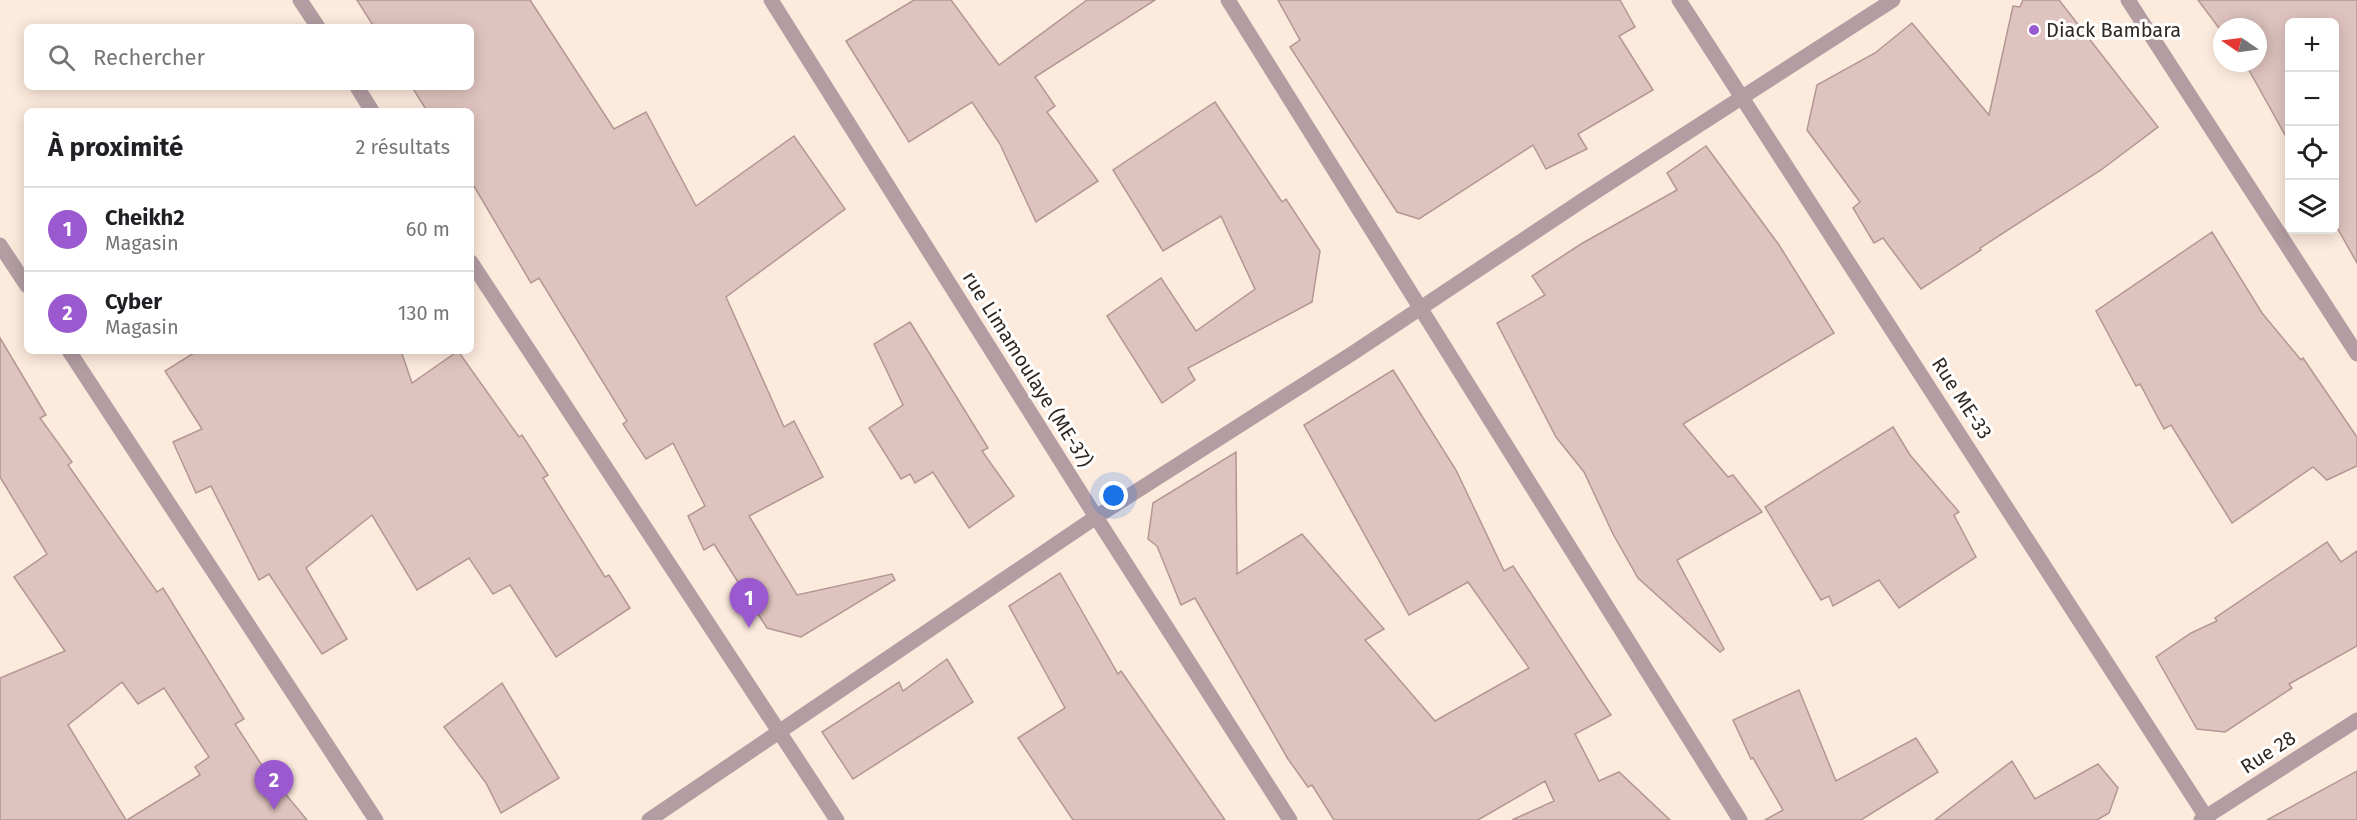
<!DOCTYPE html>
<html lang="fr">
<head>
<meta charset="utf-8">
<style>
	body { margin:0; font-family:"Fira Sans",sans-serif; background:#f2f2f2; color:#202124 }
	.controls { position:absolute; right:18px; top:18px; display:grid; overflow:hidden; border-radius:9px; box-shadow:0 3px 15px #0003 }
	.controls button { width:54px; height:54px; display:grid; place-items:center; padding:0; border:0; border-bottom:2px solid #e0e0e0; background:#fff; color:#202124; font:30px sans-serif }
	.compass { position:absolute; left:2213px; top:18px; width:54px; height:54px; border-radius:50%; background:#fff; box-shadow:0 3px 15px #0003; rotate:283deg }
	.you { position:absolute; left:1114px; top:496px; width:21px; height:21px; margin:-15px; border:4px solid #fff; border-radius:50%; background:#1a73e8; box-shadow:0 0 0 9px #1a73e833 }
	.badge { display:grid; place-items:center; width:39px; height:39px; border-radius:50%; background:#9a59cf; color:#fff; font-size:20px; font-weight:700 }
	.pin { position:absolute; translate:-50% -50px; filter:drop-shadow(0 2px 3px #0008) }
	.pin::after { content:''; position:absolute; top:32px; width:21px; height:18px; background:inherit; clip-path:polygon(0 0,100% 0,50% 100%) }
	.list { margin:0; padding:0; list-style:none }
	h2 { display:flex; justify-content:space-between; align-items:center; height:78px; margin:0; padding:0 24px; font-size:26px }
	h2 small { font-size:20px; font-weight:400; color:#757577 }
	.list li { display:grid; grid-template-columns:39px 1fr auto; gap:18px; align-items:center; box-sizing:border-box; height:84px; padding:0 24px; border-top:2px solid #e0e0e0 }
	.list b { display:block; font-size:22px; white-space:nowrap }
	.list p { margin:0; font-size:20px; white-space:nowrap; color:#757577 }
	.list em { font-size:20px; font-style:normal; color:#757577 }
	.icon { flex:none; width:33px; height:33px; fill:none; stroke:currentColor; stroke-width:2; stroke-linecap:round; stroke-linejoin:round }
	.map { position:relative; flex:none; width:2357px; height:820px; overflow:hidden }
	.search { position:absolute; background:#fff; box-shadow:0 3px 15px #0003; left:24px; top:24px; width:450px; height:66px; display:flex; align-items:center; gap:15px; box-sizing:border-box; padding:0 21px; border-radius:9px; color:#757577; font-size:22px }
	.panel { position:absolute; background:#fff; box-shadow:0 3px 15px #0003; left:24px; top:108px; width:450px; height:246px; border-radius:9px }
	.map>svg:first-child { display:block }
	.building { fill:#dfc3be; stroke:#b29793; stroke-width:1.5 }
	.lines { fill:none; stroke-linecap:round; stroke-linejoin:round }
	.minor { stroke:#b39da3; stroke-width:15 }
	.poi-dot { fill:#9a59cf; stroke:#fff; stroke-width:2 }
	.labels { text-anchor:middle; dominant-baseline:central; stroke-width:6; stroke-linejoin:round; paint-order:stroke }
	.poi-label { font-size:20px; fill:#302822; stroke:#fff; text-anchor:start }
	.street-label { font-size:20px; fill:#302822; stroke:#fff }
</style>
</head>
<body>
<div class="map">
<svg width="2357" height="820" viewBox="0 0 2357 820">
	<rect width="100%" height="100%" fill="#fceadc"/>
	<g class="building">
		<polygon points="357,0 530,0 614,129 646,112 696,206 794,136 845,209 726,297 784,427 794,421 823,477 749,516 797,595 892,574 895,580 801,637 767,628 714,544 704,550 688,516 705,506 673,443 646,459 623,424 627,421 539,278 531,283 471,181 471,111 427,111 412,87 471,87 471,27 374,27"/>
		<polygon points="914,0 951,0 999,65 1087,0 1155,0 1035,77 1055,106 1047,112 1098,181 1036,222 1000,144 972,102 909,142 846,41"/>
		<polygon points="1278,0 1620,0 1635,27 1619,36 1653,90 1578,134 1587,149 1546,169 1533,145 1419,219 1397,212 1290,47 1300,40"/>
		<polygon points="2023,0 2059,0 2158,127 2101,170 1980,248 1981,250 1921,289 1883,238 1874,243 1853,208 1860,202 1807,130 1817,85 1875,53 1912,23 1989,115 2013,6 2020,7"/>
		<polygon points="2198,0 2357,0 2357,263 2334,222 2334,22 2289,22 2289,142 2245,63 2258,63 2258,27 2222,27 2222,32"/>
		<polygon points="1215,102 1282,202 1286,199 1320,251 1312,302 1188,368 1195,380 1162,403 1107,316 1161,278 1196,331 1255,289 1221,216 1163,251 1113,170"/>
		<polygon points="1706,146 1779,245 1834,333 1683,424 1728,477 1733,475 1762,512 1677,560 1724,649 1720,652 1638,578 1613,534 1584,472 1556,437 1497,323 1545,295 1532,276 1581,244 1677,190 1667,173"/>
		<polygon points="2212,232 2262,313 2301,360 2303,358 2357,437 2357,466 2327,480 2313,467 2232,523 2171,425 2164,429 2140,384 2136,386 2096,311"/>
		<polygon points="910,322 988,448 982,451 1014,496 969,528 933,472 915,483 910,474 901,479 869,428 903,405 874,344"/>
		<polygon points="0,338 46,415 40,418 72,462 68,465 157,592 163,588 244,719 235,724 263,767 307,820 127,820 200,775 195,767 209,757 164,688 138,704 122,682 68,725 126,820 0,820 0,678 65,651 14,577 47,554 0,477"/>
		<polygon points="197,351 401,351 412,383 458,351 519,437 522,435 548,475 543,478 605,577 609,575 630,608 556,657 510,585 493,594 469,558 417,590 372,515 306,568 347,639 322,654 269,574 259,580 211,486 196,493 173,442 202,429 165,371"/>
		<polygon points="1393,370 1456,470 1504,571 1513,566 1611,715 1575,734 1599,781 1619,772 1670,820 1512,820 1554,801 1545,781 1478,820 1334,820 1312,785 1308,787 1288,759 1195,598 1181,605 1157,546 1148,539 1153,503 1236,452 1237,574 1302,534 1384,629 1365,640 1435,721 1529,668 1468,582 1409,615 1304,425"/>
		<polygon points="1893,427 1910,455 1959,512 1954,515 1976,557 1899,608 1879,580 1833,606 1829,596 1821,600 1765,507"/>
		<polygon points="2327,542 2341,562 2357,551 2357,646 2289,684 2292,688 2225,732 2197,729 2156,657 2191,633 2217,621 2215,618"/>
		<polygon points="1060,573 1118,674 1121,671 1225,820 1073,820 1018,738 1065,708 1009,606"/>
		<polygon points="947,659 973,702 853,779 822,732 899,682 903,691"/>
		<polygon points="502,683 559,778 501,813 486,783 444,727"/>
		<polygon points="1799,690 1836,781 1916,738 1938,772 1861,820 1765,820 1783,810 1753,758 1751,759 1733,720"/>
		<polygon points="2012,761 2035,799 2098,764 2118,788 2109,813 2097,820 1935,820"/>
		<polygon points="2357,771 2357,820 2267,820"/>
	</g>
	<g class="lines">
		<g class="minor">
			<polyline points="300,0 318,27"/>
			<polyline points="771,0 1096,517 1290,820"/>
			<polyline points="1228,0 1740,820"/>
			<polyline points="1679,0 2208,820"/>
			<polyline points="2128,0 2357,354"/>
			<polyline points="357,87 372,111"/>
			<polyline points="0,245 27,286"/>
			<polyline points="471,262 837,820"/>
			<polyline points="69,351 376,820"/>
			<polyline points="649,820 1096,517 1353,353 1586,198 1893,0"/>
			<polyline points="2201,820 2357,720"/>
		</g>
	</g>
	<circle class="poi-dot" cx="2034" cy="30" r="6"/>
	<g class="labels">
		<g class="poi-label">
			<text x="2046" y="30">Diack Bambara</text>
		</g>
		<g class="street-label">
			<text transform="translate(1028 369) rotate(58)">rue Limamoulaye (ME-37)</text>
			<text transform="translate(1962 398) rotate(57)">Rue ME-33</text>
			<text transform="translate(2268 752) rotate(-33)">Rue 28</text>
		</g>
	</g>
</svg>
<div class="controls">
<button>+</button>
<button>−</button>
<button><svg class="icon" aria-label="locate" viewBox="0 0 24 24"><circle cx="12" cy="12" r="6"/><path d="M12 2v4M12 18v4M2 12h4M18 12h4"/></svg></button>
<button><svg class="icon" aria-label="layers" viewBox="0 0 24 24"><path d="M12 4l9 5-9 5-9-5zM3 14l9 5 9-5"/></svg></button>
</div>
<svg class="compass" viewBox="-18 -18 36 36"><path d="M0-13l5 13h-10z" fill="#e53935"/><path d="M0 13l5-13h-10z" fill="#757577"/></svg>
<div class="you"></div>
<div class="pin badge" style="left:749px;top:628px">1</div>
<div class="pin badge" style="left:274px;top:810px">2</div>
<div class="search"><svg class="icon" aria-label="search" viewBox="0 0 24 24"><circle cx="10" cy="10" r="6"/><path d="M15 15l6 6"/></svg>Rechercher</div>
<section class="panel">
<h2>À proximité<small>2 résultats</small></h2>
<ul class="list">
<li><span class="badge">1</span><div><b>Cheikh2</b><p>Magasin</p></div><em>60 m</em></li>
<li><span class="badge">2</span><div><b>Cyber</b><p>Magasin</p></div><em>130 m</em></li>
</ul>
</section>
</div>
</body>
</html>
